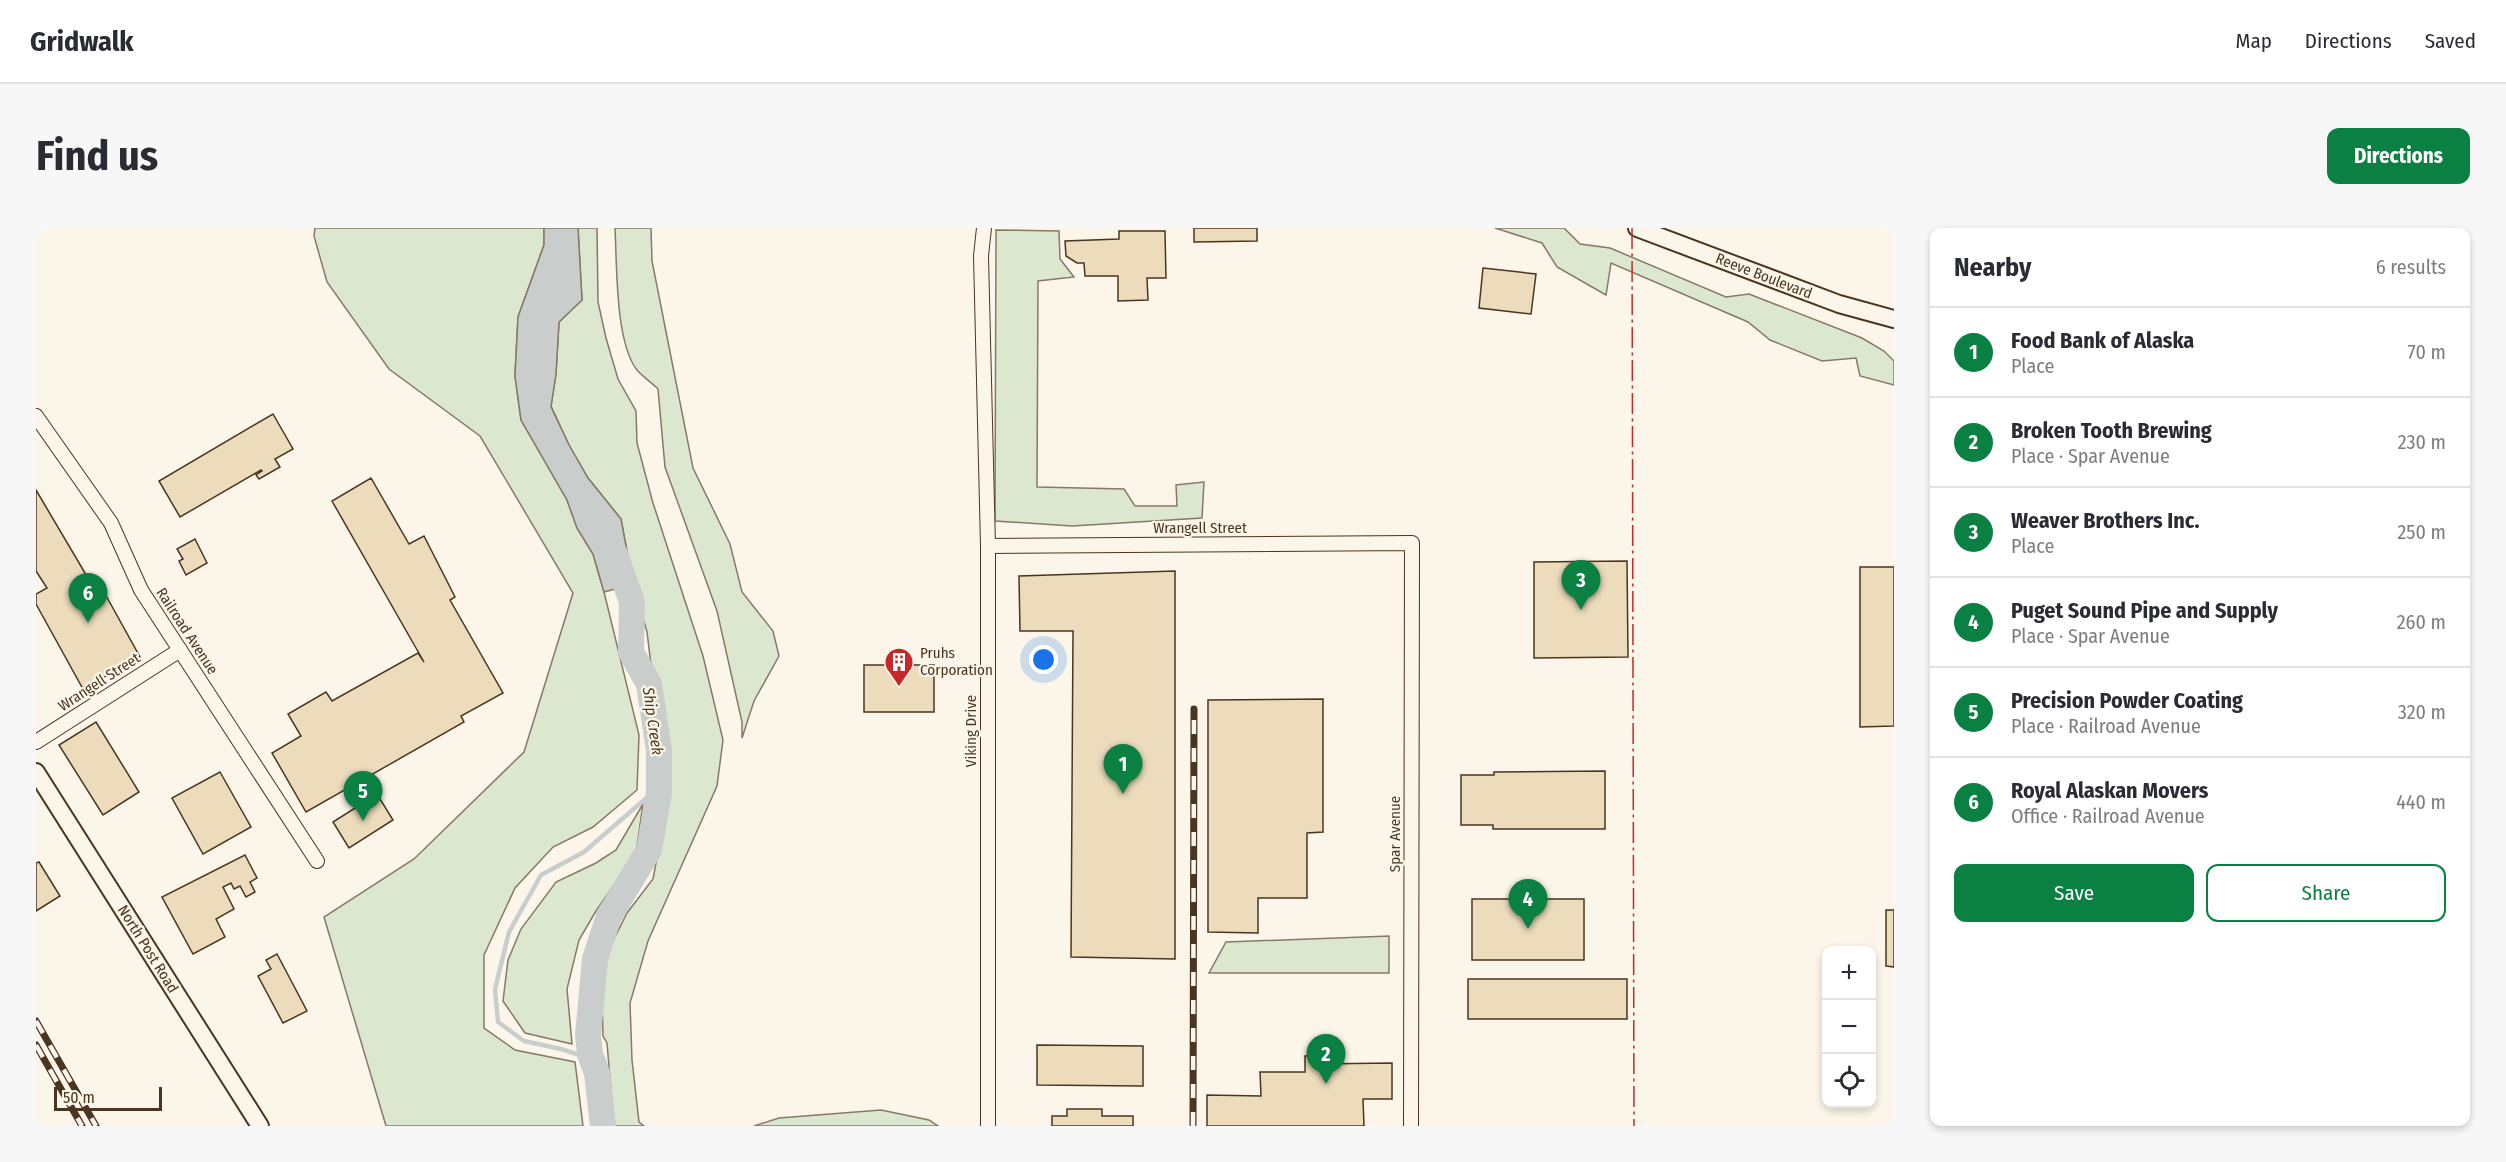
<!DOCTYPE html>
<html lang="en">
<head>
<meta charset="utf-8">
<style>
	body { margin:0; font-family:"Fira Sans Condensed",sans-serif; background:#f7f7f7; color:#2b2b33 }
	.controls { position:absolute; right:18px; bottom:18px; display:grid; overflow:hidden; border-radius:12px; box-shadow:0 3px 9px #0003 }
	.controls button { width:54px; height:54px; display:grid; place-items:center; padding:0; border:0; border-bottom:2px solid #e1e1e2; background:#fff; color:#2b2b33; font:30px sans-serif }
	.scale { position:absolute; left:18px; bottom:15px; width:108px; box-sizing:border-box; padding-left:6px; border:3px solid #4a3520; border-top:0; font-size:16px; line-height:21px; white-space:nowrap; color:#4a3520; -webkit-text-stroke:4px #fbf6e9; paint-order:stroke }
	.you { position:absolute; left:1008px; top:432px; width:21px; height:21px; margin:-15px; border:4px solid #fff; border-radius:50%; background:#1a73e8; box-shadow:0 0 0 9px #1a73e833 }
	.badge { display:grid; place-items:center; width:39px; height:39px; border-radius:50%; background:#0b8043; color:#fff; font-size:20px; font-weight:700 }
	.pin { position:absolute; translate:-50% -50px; filter:drop-shadow(0 2px 3px #0008) }
	.pin::after { content:''; position:absolute; top:32px; width:21px; height:18px; background:inherit; clip-path:polygon(0 0,100% 0,50% 100%) }
	.list { margin:0; padding:0; list-style:none }
	h2 { display:flex; justify-content:space-between; align-items:center; height:78px; margin:0; padding:0 24px; font-size:26px }
	h2 small { font-size:20px; font-weight:400; color:#7c7c81 }
	.list li { display:grid; grid-template-columns:39px 1fr auto; gap:18px; align-items:center; box-sizing:border-box; height:90px; padding:0 24px; border-top:2px solid #e1e1e2 }
	.list b { display:block; font-size:22px; white-space:nowrap }
	.list p { margin:0; font-size:20px; white-space:nowrap; color:#7c7c81 }
	.list em { font-size:20px; font-style:normal; color:#7c7c81 }
	.actions { display:flex; gap:12px; padding:18px 24px }
	.actions a { flex:1; padding:14px 0; border:2px solid #0b8043; border-radius:12px; text-align:center; font-size:21px; color:#0b8043 }
	.actions .main { background:#0b8043; color:#fff }
	.icon { flex:none; width:33px; height:33px; fill:none; stroke:currentColor; stroke-width:2; stroke-linecap:round; stroke-linejoin:round }
	.map { position:relative; flex:none; width:1858px; height:898px; overflow:hidden; border-radius:12px }
	header { display:flex; align-items:center; gap:36px; box-sizing:border-box; height:84px; padding:0 30px; background:#fff; border-bottom:2px solid #e1e1e2 }
	header strong { font-size:28px }
	nav { display:flex; gap:33px; margin-inline-start:auto; font-size:21px }
	.intro { display:flex; align-items:center; justify-content:space-between; box-sizing:border-box; height:144px; padding:0 36px }
	h1 { margin:0; font-size:42px }
	.button { padding:15px 27px; border-radius:12px; background:#0b8043; color:#fff; font-size:21px; font-weight:700 }
	main { display:flex; gap:36px; padding:0 36px }
	aside { flex:1; background:#fff; border-radius:12px; box-shadow:0 3px 9px #0003 }
	.map>svg:first-child { display:block }
	.green { fill:#dce7d0; stroke:#887966; stroke-width:1.5 }
	.water { fill:#c9cecd; stroke:#887966; stroke-width:1.5 }
	.lines { fill:none; stroke-linecap:round; stroke-linejoin:round }
	.stream { stroke:#c9cecd; stroke-width:4.5 }
	.river { stroke:#c9cecd; stroke-width:26 }
	.building { fill:#ecdcbc; stroke:#4a3520; stroke-width:1.5 }
	.minor-casing { stroke:#4a3520; stroke-width:16 }
	.tertiary-casing { stroke:#4a3520; stroke-width:20 }
	.minor { stroke:#fbf6e9; stroke-width:14 }
	.tertiary { stroke:#fbf6e9; stroke-width:16 }
	.rail-casing { stroke:#4a3520; stroke-width:7 }
	.rail { stroke:#fbf6e9; stroke-width:4.5; stroke-dasharray:14; stroke-linecap:butt }
	.power { stroke:#c62828; stroke-width:1.5; stroke-dasharray:21 4.5 3 4.5; stroke-linecap:butt }
	.labels { text-anchor:middle; dominant-baseline:central; stroke-width:4.5; stroke-linejoin:round; paint-order:stroke }
	.street-label { font-size:15px; fill:#4a3520; stroke:#fbf6e9 }
	.poi-label { font-size:15px; fill:#4a3520; stroke:#fbf6e9; text-anchor:start }
	.water-label { font-size:16px; font-style:italic; fill:#4a3520; stroke:#fbf6e9 }
</style>
</head>
<body>
<header>
<strong>Gridwalk</strong>
<nav><a>Map</a><a>Directions</a><a>Saved</a></nav>
</header>
<div class="intro"><h1>Find us</h1><a class="button">Directions</a></div>
<main>
<div class="map">
<svg width="1858" height="898" viewBox="0 0 1858 898">
	<rect width="100%" height="100%" fill="#fbf6e9"/>
	<g class="green">
		<polygon points="279,0 508,0 508,17 482,89 479,148 485,192 531,272 541,300 557,326 568,364 603,507 601,562 557,599 517,619 479,660 448,727 448,800 479,822 539,834 547,898 350,898 288,689 378,631 488,524 537,365 444,208 353,141 291,54 278,8"/>
		<polygon points="542,0 561,0 562,74 570,110 582,151 600,183 601,215 617,275 667,428 687,512 681,558 612,713 594,775 596,832 603,894 608,898 578,898 571,815 567,808 566,772 571,725 591,685 617,651 630,582 629,505 616,445 611,404 597,356 585,291 552,250 533,217 515,178 520,146 523,94 546,72"/>
		<path d="M 579,0 L 615,0 L 616,33 L 657,240 L 694,316 L 706,364 L 737,403 L 743,428 L 718,473 L 706,510 L 706,494 L 681,383 L 629,239 L 622,161 C 616,155 607,149 601,142 C 579,114 581,36 579,0 Z"/>
		<polygon points="1459,0 1528,0 1544,16 1574,20 1690,69 1713,66 1826,110 1848,123 1858,133 1858,157 1824,148 1820,130 1786,133 1734,112 1712,94 1575,35 1570,67 1521,39 1506,15"/>
		<polygon points="960,2 1023,3 1024,31 1038,49 1002,53 1001,259 1088,261 1099,278 1141,278 1140,257 1168,254 1166,290 1036,298 959,293"/>
		<polygon points="607,576 600,625 560,683 543,712 531,761 536,816 489,805 467,773 472,732 485,701 520,654 560,635 580,622"/>
		<polygon points="1353,708 1353,745 1173,745 1190,714"/>
		<polygon points="845,882 893,892 902,898 718,898 743,890"/>
	</g>
	<polygon class="water" points="508,0 542,0 546,72 523,94 520,146 515,179 533,217 552,250 585,291 597,356 568,364 557,326 541,300 531,272 485,192 479,148 482,89 508,17"/>
	<g class="lines">
		<polyline class="stream" points="556,831 525,821 488,813 462,794 459,761 473,704 505,647 548,624 623,559"/>
		<polyline class="river" points="567,898 561,845 554,826 552,807 559,731 573,688 613,622 623,565 623,522 613,456 595,424 596,374 579,326"/>
	</g>
	<g class="building">
		<polygon points="1158,0 1221,0 1221,13 1158,14"/>
		<polygon points="1083,3 1129,3 1130,50 1111,50 1112,72 1082,73 1082,48 1049,48 1048,35 1041,35 1030,28 1029,13 1083,11"/>
		<polygon points="1447,40 1500,46 1495,86 1443,80"/>
		<polygon points="237,186 257,221 239,231 244,239 223,251 220,247 226,243 225,242 144,289 123,253"/>
		<polygon points="335,250 373,316 388,308 419,369 414,372 467,465 425,488 428,494 270,584 236,525 265,508 252,486 290,464 296,473 382,425 388,434 296,273"/>
		<polygon points="0,262 49,345 49,358 63,355 104,429 47,461 0,376 0,366 11,360 0,343"/>
		<polygon points="159,311 171,335 150,347 143,333 147,331 141,321"/>
		<polygon points="1591,333 1592,429 1498,430 1498,334"/>
		<polygon points="1824,339 1858,339 1858,498 1824,499"/>
		<polygon points="1139,343 1139,731 1035,729 1037,403 984,403 983,348"/>
		<rect x="828" y="437" width="70" height="47"/>
		<polygon points="1287,471 1287,604 1271,605 1271,670 1222,670 1222,705 1172,704 1172,472"/>
		<polygon points="60,494 103,564 67,587 23,517"/>
		<polygon points="1569,543 1569,601 1457,601 1457,597 1425,597 1425,547 1458,547 1458,544"/>
		<polygon points="184,544 215,599 167,626 136,570"/>
		<polygon points="341,566 357,592 313,620 297,594"/>
		<polygon points="209,627 221,650 214,654 219,664 210,669 204,658 198,661 195,655 187,659 198,681 180,691 189,709 157,726 126,669"/>
		<polygon points="3,634 24,668 0,683 0,635"/>
		<rect x="1436" y="671" width="112" height="61"/>
		<polygon points="1850,682 1858,682 1858,739 1850,738"/>
		<polygon points="241,726 271,783 247,795 222,748 235,741 230,732"/>
		<rect x="1432" y="751" width="159" height="40"/>
		<polygon points="1001,817 1107,818 1107,858 1001,857"/>
		<polygon points="1269,828 1280,828 1280,836 1356,835 1356,871 1327,871 1328,898 1171,898 1171,867 1225,868 1224,844 1269,844"/>
		<polygon points="1031,881 1066,881 1066,888 1097,888 1097,898 1016,898 1016,888 1031,888"/>
	</g>
	<g class="lines">
		<g class="minor-casing">
			<g id="minor">
				<polyline points="948,0 945,28 952,318 952,898"/>
				<polyline points="0,188 75,295 105,362 281,633"/>
				<polyline points="952,318 1376,315 1375,898"/>
				<polyline points="0,514 144,422"/>
			</g>
		</g>
		<g class="tertiary-casing">
			<g id="tertiary">
				<polyline points="1601,0 1803,76 1858,91"/>
				<polyline points="0,544 224,898"/>
			</g>
		</g>
		<use href="#minor" class="minor"/>
		<use href="#tertiary" class="tertiary"/>
		<g class="rail-casing">
			<g id="rail">
				<polyline points="0,793 60,898"/>
				<polyline points="0,817 46,898"/>
				<polyline points="1157,898 1158,481"/>
			</g>
		</g>
		<use href="#rail" class="rail"/>
		<polyline class="power" points="1596,0 1598,898"/>
	</g>
	<defs>
		<g id="building-pin" transform="scale(1.5)"><path d="M0 17L-7.5 6A9.5 9.5 0 1 1 7.5 6Z" fill="#c62828" stroke="#fbf6e9"/><path d="M-4-6H4V6H1V3H-1V6H-4ZM-2.5-4.3h1.7v1.8h-1.7ZM.8-4.3h1.7v1.8H.8ZM-2.5-1h1.7V.8h-1.7ZM.8-1h1.7V.8H.8Z" fill="#fff"/></g>
	</defs>
	<g fill-rule="evenodd">
		<use href="#building-pin" x="863" y="434"/>
	</g>
	<g class="labels">
		<g class="street-label">
			<text transform="translate(1728 48) rotate(21)">Reeve Boulevard</text>
			<text x="1164" y="300">Wrangell Street</text>
			<text transform="translate(151 403) rotate(57)">Railroad Avenue</text>
			<text transform="translate(63 454) rotate(-33)">Wrangell Street</text>
			<text transform="translate(935 503) rotate(-90)">Viking Drive</text>
			<text transform="translate(1359 606) rotate(-90)">Spar Avenue</text>
			<text transform="translate(112 721) rotate(58)">North Post Road</text>
		</g>
		<g class="poi-label">
			<text x="884" y="425">Pruhs<tspan x="884" dy="17">Corporation</tspan></text>
		</g>
		<g class="water-label">
			<text transform="translate(617 493) rotate(82)">Ship Creek</text>
		</g>
	</g>
</svg>
<div class="controls">
<button>+</button>
<button>−</button>
<button><svg class="icon" aria-label="locate" viewBox="0 0 24 24"><circle cx="12" cy="12" r="6"/><path d="M12 2v4M12 18v4M2 12h4M18 12h4"/></svg></button>
</div>
<div class="scale">50 m</div>
<div class="you"></div>
<div class="pin badge" style="left:1087px;top:566px">1</div>
<div class="pin badge" style="left:1290px;top:856px">2</div>
<div class="pin badge" style="left:1545px;top:382px">3</div>
<div class="pin badge" style="left:1492px;top:701px">4</div>
<div class="pin badge" style="left:327px;top:593px">5</div>
<div class="pin badge" style="left:52px;top:395px">6</div>
</div>
<aside>
<h2>Nearby<small>6 results</small></h2>
<ul class="list">
<li><span class="badge">1</span><div><b>Food Bank of Alaska</b><p>Place</p></div><em>70 m</em></li>
<li><span class="badge">2</span><div><b>Broken Tooth Brewing</b><p>Place · Spar Avenue</p></div><em>230 m</em></li>
<li><span class="badge">3</span><div><b>Weaver Brothers Inc.</b><p>Place</p></div><em>250 m</em></li>
<li><span class="badge">4</span><div><b>Puget Sound Pipe and Supply</b><p>Place · Spar Avenue</p></div><em>260 m</em></li>
<li><span class="badge">5</span><div><b>Precision Powder Coating</b><p>Place · Railroad Avenue</p></div><em>320 m</em></li>
<li><span class="badge">6</span><div><b>Royal Alaskan Movers</b><p>Office · Railroad Avenue</p></div><em>440 m</em></li>
</ul>
<div class="actions"><a class="main">Save</a><a>Share</a></div>
</aside>
</main>
</body>
</html>
